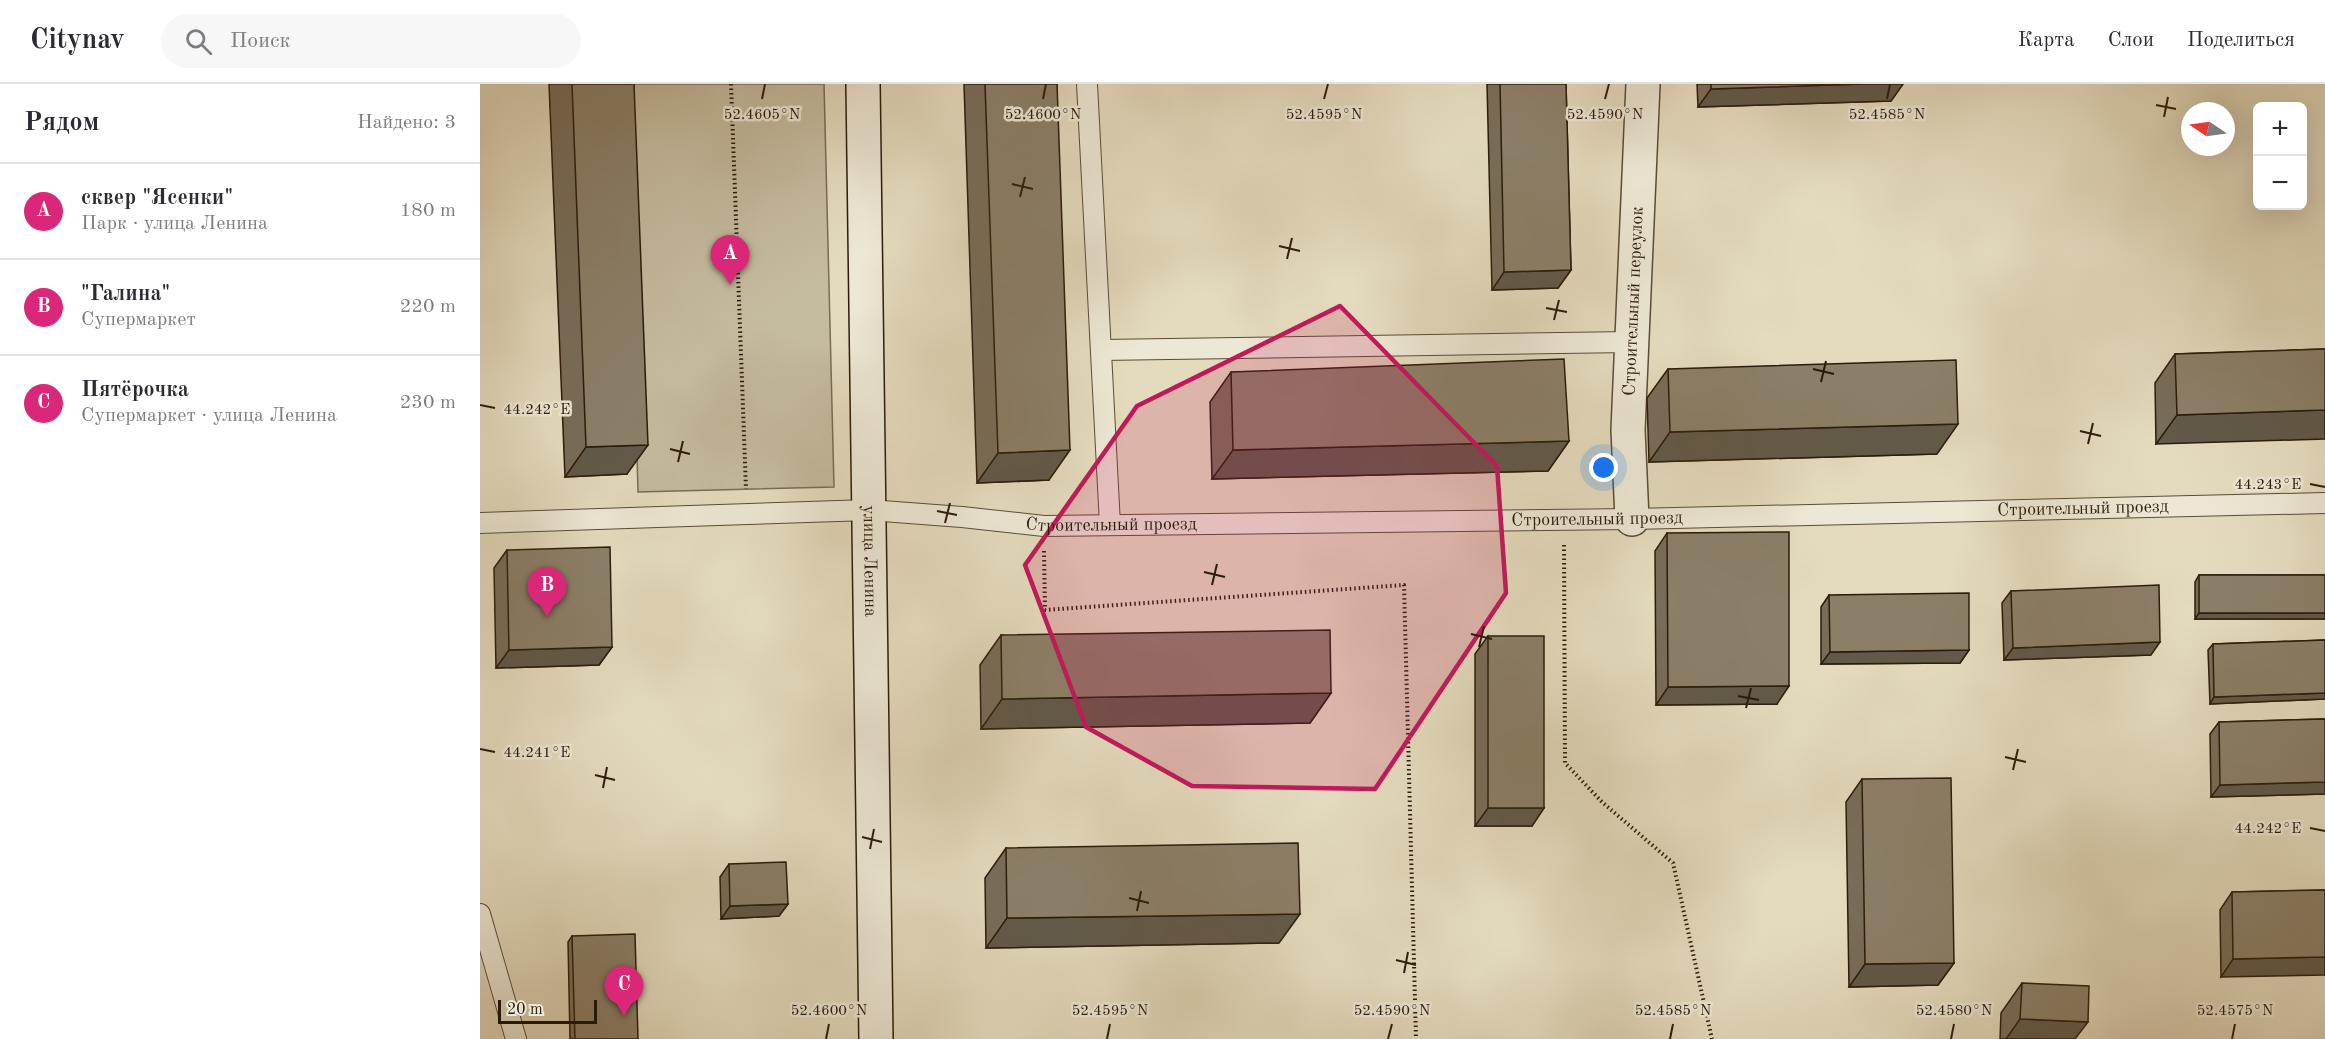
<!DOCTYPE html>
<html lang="ru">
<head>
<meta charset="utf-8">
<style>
	body { margin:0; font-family:"Old Standard TT",serif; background:#f7f7f7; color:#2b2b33 }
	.controls { position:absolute; right:18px; top:18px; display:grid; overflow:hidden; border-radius:9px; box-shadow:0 6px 24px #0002 }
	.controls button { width:54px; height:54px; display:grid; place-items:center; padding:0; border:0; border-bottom:2px solid #e1e1e2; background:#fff; color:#2b2b33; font:30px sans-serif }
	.compass { position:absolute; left:1701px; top:18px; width:54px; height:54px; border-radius:50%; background:#fff; box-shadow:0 6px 24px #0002; rotate:283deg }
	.scale { position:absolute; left:18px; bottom:15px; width:99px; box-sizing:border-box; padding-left:6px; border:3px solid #2b1c0a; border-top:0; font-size:16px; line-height:21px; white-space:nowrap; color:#2b1c0a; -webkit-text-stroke:4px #ede8d5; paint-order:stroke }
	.you { position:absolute; left:1124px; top:384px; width:21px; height:21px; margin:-15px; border:4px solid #fff; border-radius:50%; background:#1a73e8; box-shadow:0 0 0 9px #1a73e833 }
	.badge { display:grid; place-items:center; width:39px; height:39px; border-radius:50%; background:#db2777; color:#fff; font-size:20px; font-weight:700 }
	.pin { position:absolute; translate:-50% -50px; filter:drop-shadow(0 2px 3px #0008) }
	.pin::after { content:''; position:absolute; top:32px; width:21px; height:18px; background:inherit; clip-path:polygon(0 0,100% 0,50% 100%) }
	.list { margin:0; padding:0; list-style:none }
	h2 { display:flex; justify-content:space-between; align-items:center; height:78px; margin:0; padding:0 24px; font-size:26px }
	h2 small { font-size:20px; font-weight:400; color:#7c7c81 }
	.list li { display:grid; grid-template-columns:39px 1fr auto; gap:18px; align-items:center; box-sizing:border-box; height:96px; padding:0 24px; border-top:2px solid #e1e1e2 }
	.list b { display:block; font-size:22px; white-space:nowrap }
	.list p { margin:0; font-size:20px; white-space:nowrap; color:#7c7c81 }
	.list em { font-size:20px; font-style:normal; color:#7c7c81 }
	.icon { flex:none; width:33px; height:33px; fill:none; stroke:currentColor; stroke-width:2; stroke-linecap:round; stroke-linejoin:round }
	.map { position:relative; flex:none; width:1845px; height:955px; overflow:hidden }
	header { display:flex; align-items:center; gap:36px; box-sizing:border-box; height:84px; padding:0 30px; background:#fff; border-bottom:2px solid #e1e1e2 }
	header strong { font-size:28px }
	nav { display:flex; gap:33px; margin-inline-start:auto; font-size:21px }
	.search { width:420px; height:54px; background:#f7f7f7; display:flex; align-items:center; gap:15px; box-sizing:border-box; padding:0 21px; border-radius:33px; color:#7c7c81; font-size:22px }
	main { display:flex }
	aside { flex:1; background:#fff }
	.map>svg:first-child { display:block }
	.green { fill:#c5bb9f; stroke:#786c54; stroke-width:1.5 }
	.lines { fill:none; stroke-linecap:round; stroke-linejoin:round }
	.service-casing { stroke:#594c37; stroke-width:22 }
	.minor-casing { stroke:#594c37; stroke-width:36 }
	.secondary-casing { stroke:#2b1c0a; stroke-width:36 }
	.path { stroke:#2b1c0a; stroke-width:4; stroke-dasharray:1.5 3; stroke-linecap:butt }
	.service { stroke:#ede8d5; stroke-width:20 }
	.minor { stroke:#ede8d5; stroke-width:33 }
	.secondary { stroke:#ede8d5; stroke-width:33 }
	.wall { fill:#786d59; stroke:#2b1c0a; stroke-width:1.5 }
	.shaded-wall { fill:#615949; stroke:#2b1c0a; stroke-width:1.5 }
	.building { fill:#8b7f68; stroke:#2b1c0a; stroke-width:1.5 }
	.marked { fill:#c2185b; fill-opacity:0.2; stroke:#c2185b; stroke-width:4.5; stroke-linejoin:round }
	.ticks { fill:none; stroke:#2b1c0a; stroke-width:2 }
	.labels { text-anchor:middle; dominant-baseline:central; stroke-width:5; stroke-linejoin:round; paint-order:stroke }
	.street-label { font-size:18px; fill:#2b1c0a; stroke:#ede8d5 }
	.ticks-label { font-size:15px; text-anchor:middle; fill:#2b1c0a; stroke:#ede8d5; stroke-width:5; stroke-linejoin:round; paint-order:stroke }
</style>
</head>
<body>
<header>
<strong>Citynav</strong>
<div class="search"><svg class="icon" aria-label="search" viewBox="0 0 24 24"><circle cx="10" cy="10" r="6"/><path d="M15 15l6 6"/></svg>Поиск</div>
<nav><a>Карта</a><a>Слои</a><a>Поделиться</a></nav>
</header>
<main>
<aside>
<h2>Рядом<small>Найдено: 3</small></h2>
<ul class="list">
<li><span class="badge">A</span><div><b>сквер &quot;Ясенки&quot;</b><p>Парк · улица Ленина</p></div><em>180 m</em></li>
<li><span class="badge">B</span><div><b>&quot;Галина&quot;</b><p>Супермаркет</p></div><em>220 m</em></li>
<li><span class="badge">C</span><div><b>Пятёрочка</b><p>Супермаркет · улица Ленина</p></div><em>230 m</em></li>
</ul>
</aside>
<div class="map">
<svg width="1845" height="955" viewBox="0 0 1845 955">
	<rect width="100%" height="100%" fill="#e4dbbe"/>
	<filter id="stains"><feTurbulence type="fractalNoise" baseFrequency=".00333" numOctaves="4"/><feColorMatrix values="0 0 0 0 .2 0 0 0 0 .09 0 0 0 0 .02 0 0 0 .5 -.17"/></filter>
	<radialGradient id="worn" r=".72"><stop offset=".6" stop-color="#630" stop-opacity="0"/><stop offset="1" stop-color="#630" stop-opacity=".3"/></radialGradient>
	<polygon class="green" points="147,0 344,0 354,403 158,408"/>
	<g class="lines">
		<g class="service-casing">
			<g id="service">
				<polyline points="607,0 630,441"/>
				<polyline points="621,266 1151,258"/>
				<path id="s1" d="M 0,439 L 389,426 L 482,433 L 564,442 L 1152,435 L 1845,419"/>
				<polyline points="0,830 36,955"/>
			</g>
		</g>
		<g class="minor-casing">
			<g id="minor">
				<path id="s2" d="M 1152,435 L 1148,346 L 1163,0"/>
			</g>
		</g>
		<g class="secondary-casing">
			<g id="secondary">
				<path id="s3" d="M 383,0 L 396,955"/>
			</g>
		</g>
		<g class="path">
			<polyline points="251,0 266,405"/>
			<polyline points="1084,461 1085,679 1122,718 1193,779 1232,955"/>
			<polyline points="564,467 565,526 924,501 936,955"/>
		</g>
		<use href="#service" class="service"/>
		<use href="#minor" class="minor"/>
		<use href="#secondary" class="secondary"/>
	</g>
	<g class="wall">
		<polygon points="69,0 154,0 147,390 85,393"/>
		<polygon points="484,0 577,0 569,396 497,399"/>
		<polygon points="1007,0 1086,0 1091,186 1078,204 1012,206"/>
		<polygon points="1217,0 1423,0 1411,17 1218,23"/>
		<polygon points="1845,265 1676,360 1675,299 1695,270"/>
		<polygon points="1188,285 1457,370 1169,378 1167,314"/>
		<polygon points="751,288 1089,357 1068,387 732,395 730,318"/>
		<polygon points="1187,449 1297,620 1176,621 1175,467"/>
		<polygon points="27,466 132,563 119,581 16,584 14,484"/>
		<polygon points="1719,491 1845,491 1845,535 1715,535 1715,498"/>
		<polygon points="1531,507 1671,571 1524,576 1522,519"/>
		<polygon points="1349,511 1489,566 1480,579 1341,580 1341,523"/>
		<polygon points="521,551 851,609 830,639 501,645 500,581"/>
		<polygon points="1008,552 1064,724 1052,742 995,742 995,570"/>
		<polygon points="1845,556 1845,615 1730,620 1728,566 1733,560"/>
		<polygon points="1845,635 1845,710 1731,713 1730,650 1739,638"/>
		<polygon points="1382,695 1474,879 1458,901 1369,903 1366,718"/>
		<polygon points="526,764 799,859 506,864 505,794"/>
		<polygon points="249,780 308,820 299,832 241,835 240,793"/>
		<polygon points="1845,806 1741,893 1740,826 1752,808"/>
		<polygon points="92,852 158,955 90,955 88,858"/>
		<polygon points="1542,899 1595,955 1520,955 1521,929"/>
	</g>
	<g class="shaded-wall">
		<polygon points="1382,0 1423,0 1411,17 1218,23 1231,5"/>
		<polygon points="1091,186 1078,204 1012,206 1024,188"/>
		<polygon points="1845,326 1845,355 1676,360 1697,331"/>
		<polygon points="1478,340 1457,370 1169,378 1190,348"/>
		<polygon points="1089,357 1068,387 732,395 753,366"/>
		<polygon points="168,361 147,390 85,393 106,363"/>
		<polygon points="590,366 569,396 497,399 518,369"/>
		<polygon points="1719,529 1845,529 1845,535 1715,535"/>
		<polygon points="1680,558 1671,571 1524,576 1533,564"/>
		<polygon points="132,563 119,581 16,584 29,566"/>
		<polygon points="1489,566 1480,579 1341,580 1350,568"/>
		<polygon points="1309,602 1297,620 1176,621 1188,603"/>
		<polygon points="851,609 830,639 501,645 522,615"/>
		<polygon points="1845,609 1845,615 1730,620 1734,613"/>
		<polygon points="1845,698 1845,710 1731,713 1740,701"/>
		<polygon points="1008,724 1064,724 1052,742 995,742"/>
		<polygon points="308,820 299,832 241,835 250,822"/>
		<polygon points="820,830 799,859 506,864 527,834"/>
		<polygon points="1845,873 1845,891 1741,893 1753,875"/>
		<polygon points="1474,879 1458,901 1369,903 1385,880"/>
		<polygon points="1540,935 1608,938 1595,955 1526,955"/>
	</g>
	<g class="building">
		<polygon points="92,0 154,0 168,361 106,363"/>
		<polygon points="505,0 577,0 590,366 518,369"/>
		<polygon points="1020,0 1086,0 1091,186 1024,188"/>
		<polygon points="1231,0 1382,0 1231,5"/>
		<polygon points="1845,265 1845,326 1697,331 1695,270"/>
		<polygon points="1084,275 1089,357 753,366 751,288"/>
		<polygon points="1476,276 1478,340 1190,348 1188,285"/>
		<polygon points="1309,448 1309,602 1188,603 1187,449"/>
		<polygon points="130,463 132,563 29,566 27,466"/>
		<rect x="1719" y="491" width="126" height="38"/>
		<polygon points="1679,501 1680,558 1533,564 1531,507"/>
		<polygon points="1489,509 1489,566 1350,568 1349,511"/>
		<polygon points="850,546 851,609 522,615 521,551"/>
		<rect x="1008" y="552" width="56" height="172"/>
		<polygon points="1845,556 1845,609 1734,613 1733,560"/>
		<polygon points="1845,635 1845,698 1740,701 1739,638"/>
		<polygon points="1471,694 1474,879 1385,880 1382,695"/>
		<polygon points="818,759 820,830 527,834 526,764"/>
		<polygon points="306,778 308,820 250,822 249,780"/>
		<polygon points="1845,806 1845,873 1753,875 1752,808"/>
		<polygon points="155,850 158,955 95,955 92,852"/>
		<polygon points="1542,899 1609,902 1608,938 1540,935"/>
	</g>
	<path class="marked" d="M 860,222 L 1017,382 L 1026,509 L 895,705 L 712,702 L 606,643 L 545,481 L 657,322 Z"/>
	<path class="ticks" d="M 282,15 L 285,0M 563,15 L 566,0M 844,15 L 848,0M 1125,15 L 1129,0M 1407,15 L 1410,0M 1676,21 L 1696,25M 1684,33 L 1688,13M 532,100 L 553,105M 540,113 L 545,93M 799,162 L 820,167M 807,175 L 812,154M 1066,224 L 1087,228M 1074,236 L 1079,216M 1333,285 L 1354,290M 1341,298 L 1346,277M 0,321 L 15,324M 1600,347 L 1621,352M 1608,360 L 1613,339M 190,365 L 210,370M 198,378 L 203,357M 1830,400 L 1845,403M 457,427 L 477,431M 465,439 L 470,419M 724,488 L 745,493M 732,501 L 737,480M 991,550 L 1012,555M 999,563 L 1004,542M 1258,612 L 1279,616M 1266,624 L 1271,604M 0,665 L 15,668M 1525,673 L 1546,678M 1533,686 L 1538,665M 115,691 L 135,696M 123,704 L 127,683M 1830,744 L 1845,747M 382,753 L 402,758M 390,765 L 394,745M 649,814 L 669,819M 657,827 L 661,807M 916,876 L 936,881M 924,889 L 928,868M 346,955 L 349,940M 627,955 L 630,940M 908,955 L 912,940M 1190,955 L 1193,940M 1471,955 L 1474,940M 1752,955 L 1755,940"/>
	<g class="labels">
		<g class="street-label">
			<text stroke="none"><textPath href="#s2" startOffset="218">Строительный переулок</textPath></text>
			<text stroke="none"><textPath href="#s1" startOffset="1604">Строительный проезд</textPath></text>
			<text stroke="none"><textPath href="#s1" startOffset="1118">Строительный проезд</textPath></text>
			<text stroke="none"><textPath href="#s1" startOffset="632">Строительный проезд</textPath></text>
			<text stroke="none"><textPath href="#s3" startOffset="477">улица Ленина</textPath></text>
		</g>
	</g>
	<g class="ticks-label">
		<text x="282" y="35">52.4605°N</text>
		<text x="563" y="35">52.4600°N</text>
		<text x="1407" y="35">52.4585°N</text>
		<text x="844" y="35">52.4595°N</text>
		<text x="1125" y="35">52.4590°N</text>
		<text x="57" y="330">44.242°E</text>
		<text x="1788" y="405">44.243°E</text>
		<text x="57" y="673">44.241°E</text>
		<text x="1788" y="749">44.242°E</text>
		<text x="349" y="931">52.4600°N</text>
		<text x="630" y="931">52.4595°N</text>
		<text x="912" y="931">52.4590°N</text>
		<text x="1193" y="931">52.4585°N</text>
		<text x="1474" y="931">52.4580°N</text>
		<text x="1755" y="931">52.4575°N</text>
	</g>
	<rect width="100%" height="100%" filter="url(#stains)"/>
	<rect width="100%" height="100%" fill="url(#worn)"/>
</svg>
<div class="controls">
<button>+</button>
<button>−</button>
</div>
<svg class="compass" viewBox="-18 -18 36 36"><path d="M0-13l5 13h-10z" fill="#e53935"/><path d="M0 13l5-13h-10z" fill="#7c7c81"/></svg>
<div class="scale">20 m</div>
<div class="you"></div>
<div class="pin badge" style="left:250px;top:201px">A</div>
<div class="pin badge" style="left:67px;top:533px">B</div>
<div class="pin badge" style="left:144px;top:932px">C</div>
</div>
</main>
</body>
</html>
